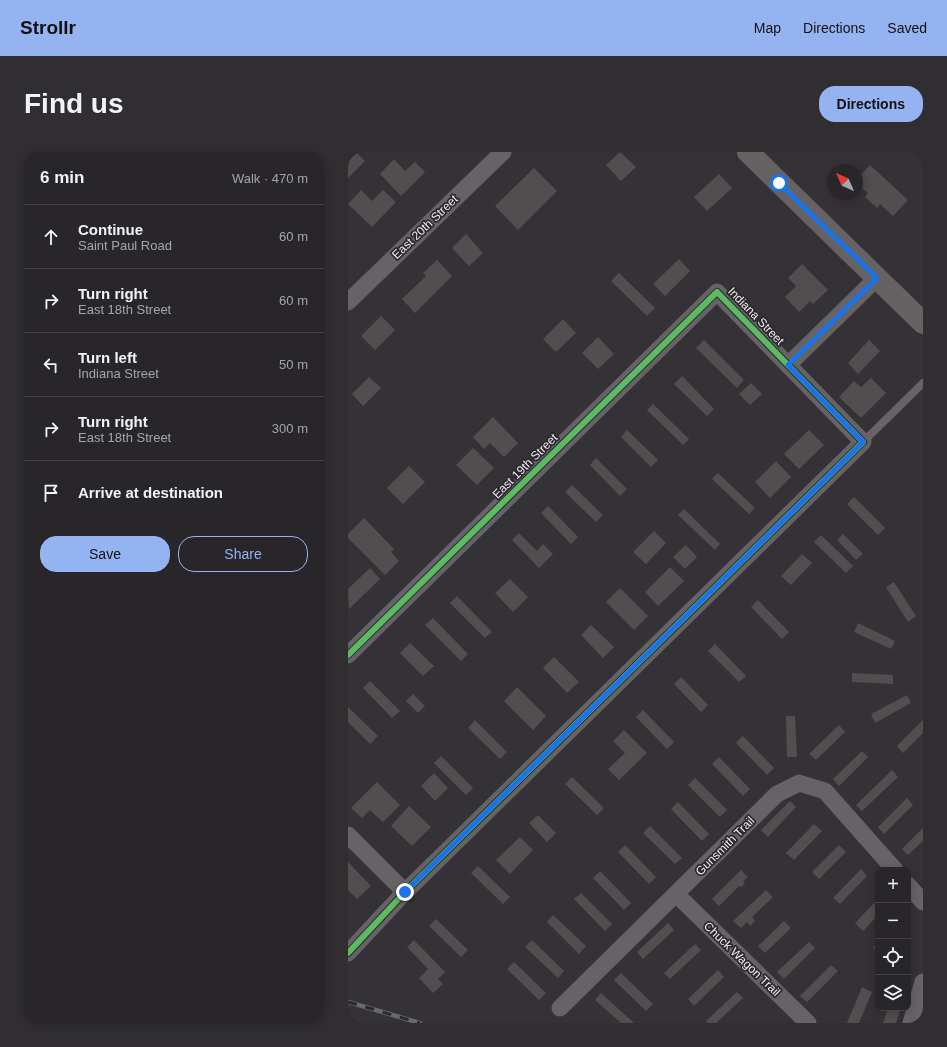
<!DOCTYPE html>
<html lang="en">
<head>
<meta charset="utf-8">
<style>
	body { margin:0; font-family:Arial,sans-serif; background:#302e31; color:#f1f3f6 }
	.controls { position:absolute; right:12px; bottom:12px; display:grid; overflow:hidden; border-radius:8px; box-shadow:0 2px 10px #0003 }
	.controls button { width:36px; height:36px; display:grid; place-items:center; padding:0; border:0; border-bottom:1px solid #444346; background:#282629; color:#f1f3f6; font:20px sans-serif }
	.compass { position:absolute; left:479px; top:12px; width:36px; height:36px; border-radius:50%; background:#282629; box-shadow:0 2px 10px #0003; rotate:315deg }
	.stop { position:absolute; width:12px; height:12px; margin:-9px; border:3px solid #1a73e8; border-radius:50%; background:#fff }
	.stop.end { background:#1a73e8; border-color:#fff; box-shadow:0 1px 4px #0008 }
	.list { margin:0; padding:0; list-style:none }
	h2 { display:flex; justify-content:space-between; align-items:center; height:52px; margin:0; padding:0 16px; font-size:17px }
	h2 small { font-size:13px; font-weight:400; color:#a5a5a8 }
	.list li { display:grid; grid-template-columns:26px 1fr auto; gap:12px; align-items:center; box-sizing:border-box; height:64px; padding:0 16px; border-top:1px solid #444346 }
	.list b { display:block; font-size:15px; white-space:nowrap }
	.list p { margin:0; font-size:13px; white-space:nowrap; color:#a5a5a8 }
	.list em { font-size:13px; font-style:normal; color:#a5a5a8 }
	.actions { display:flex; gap:8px; padding:12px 16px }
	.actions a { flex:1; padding:9px 0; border:1px solid #95b2f1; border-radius:16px; text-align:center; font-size:14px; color:#95b2f1 }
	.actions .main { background:#95b2f1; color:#111 }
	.icon { flex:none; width:22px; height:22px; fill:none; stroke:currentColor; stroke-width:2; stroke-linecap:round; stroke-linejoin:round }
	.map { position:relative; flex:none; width:575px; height:871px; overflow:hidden; border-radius:16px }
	header { display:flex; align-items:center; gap:24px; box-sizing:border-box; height:56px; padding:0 20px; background:#95b2f1; color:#111 }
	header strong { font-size:19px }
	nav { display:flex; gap:22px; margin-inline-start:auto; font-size:14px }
	.intro { display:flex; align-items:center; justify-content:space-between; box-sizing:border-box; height:96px; padding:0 24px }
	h1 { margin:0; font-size:28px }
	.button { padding:10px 18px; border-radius:16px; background:#95b2f1; color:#111; font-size:14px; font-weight:700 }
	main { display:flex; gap:24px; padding:0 24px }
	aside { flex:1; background:#282629; border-radius:16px; box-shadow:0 2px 10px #0003 }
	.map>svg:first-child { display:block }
	.building { fill:#514e50 }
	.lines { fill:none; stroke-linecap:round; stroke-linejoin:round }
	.service { stroke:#666367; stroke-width:8 }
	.minor { stroke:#666367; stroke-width:17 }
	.secondary { stroke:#666162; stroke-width:22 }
	.rail-casing { stroke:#69686a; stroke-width:4.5 }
	.rail { stroke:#2b282e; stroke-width:3; stroke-dasharray:9; stroke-linecap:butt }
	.cycleway-casing { stroke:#2b282e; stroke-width:8 }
	.cycleway { stroke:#5cba63; stroke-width:6 }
	.route { stroke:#1a73e8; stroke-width:5 }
	.labels { text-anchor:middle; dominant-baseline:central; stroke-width:3.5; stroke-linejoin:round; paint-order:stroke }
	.street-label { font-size:12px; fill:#efecf1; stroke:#2b282e }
</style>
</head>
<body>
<header>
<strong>Strollr</strong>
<nav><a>Map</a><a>Directions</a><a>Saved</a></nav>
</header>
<div class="intro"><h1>Find us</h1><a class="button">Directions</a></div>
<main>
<aside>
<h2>6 min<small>Walk · 470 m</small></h2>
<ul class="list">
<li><svg class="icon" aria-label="ahead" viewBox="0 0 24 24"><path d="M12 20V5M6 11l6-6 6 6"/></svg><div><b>Continue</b><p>Saint Paul Road</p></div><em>60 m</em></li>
<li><svg class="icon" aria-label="right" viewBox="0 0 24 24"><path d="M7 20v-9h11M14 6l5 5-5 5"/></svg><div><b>Turn right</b><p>East 18th Street</p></div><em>60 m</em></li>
<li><svg class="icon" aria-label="left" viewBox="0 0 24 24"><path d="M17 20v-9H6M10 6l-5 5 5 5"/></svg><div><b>Turn left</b><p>Indiana Street</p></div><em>50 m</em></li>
<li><svg class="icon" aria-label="right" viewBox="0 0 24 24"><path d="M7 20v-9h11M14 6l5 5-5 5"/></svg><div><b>Turn right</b><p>East 18th Street</p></div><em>300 m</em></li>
<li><svg class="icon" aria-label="arrive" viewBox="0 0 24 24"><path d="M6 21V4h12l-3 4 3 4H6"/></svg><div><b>Arrive at destination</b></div></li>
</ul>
<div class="actions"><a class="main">Save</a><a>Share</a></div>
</aside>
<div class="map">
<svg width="575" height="871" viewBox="0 0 575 871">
	<rect width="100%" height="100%" fill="#353237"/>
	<g class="building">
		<polygon points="0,0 8,0 17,9 0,26"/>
		<polygon points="272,0 288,15 273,29 258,13"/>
		<polygon points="46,7 57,19 67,10 77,20 53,44 32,22"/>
		<polygon points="522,13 560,48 545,64 532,52 529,56 517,45 520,41 509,31 509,27"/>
		<polygon points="186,16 209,39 170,78 147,54"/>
		<polygon points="371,22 384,36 359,59 346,45"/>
		<polygon points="13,38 24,49 35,38 48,50 24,75 0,52"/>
		<polygon points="118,82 135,101 121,114 104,96"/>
		<polygon points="331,107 342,119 317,144 305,132"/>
		<polygon points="89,108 104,124 67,161 54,147 78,124 75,121"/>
		<polygon points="454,112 480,138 465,152 462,149 451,160 437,145 448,134 440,126"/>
		<polygon points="271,121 307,156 299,164 263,129"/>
		<polygon points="33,164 47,178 27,198 13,184"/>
		<polygon points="215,167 228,181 208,200 195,187"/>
		<polygon points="250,185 266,202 250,217 234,201"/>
		<polygon points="356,188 396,228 389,236 348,196"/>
		<polygon points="521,188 532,199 510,222 500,211"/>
		<polygon points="334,224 366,257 359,264 326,232"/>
		<polygon points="21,225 33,236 15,254 4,242"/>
		<polygon points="523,226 538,241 513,266 491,245 506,229 513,235"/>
		<polygon points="403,231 414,242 402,253 391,242"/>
		<polygon points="305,252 341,287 335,293 299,258"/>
		<polygon points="145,265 170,291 156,305 142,291 136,297 125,285"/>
		<polygon points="279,278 310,308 303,315 273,285"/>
		<polygon points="461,278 476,293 451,317 436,302"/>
		<polygon points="125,296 146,316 129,333 108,313"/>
		<polygon points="248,306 279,337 272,344 242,313"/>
		<polygon points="428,309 443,325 422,346 407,330"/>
		<polygon points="61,314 77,330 55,352 39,336"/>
		<polygon points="370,321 407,356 401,362 364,327"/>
		<polygon points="224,333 255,363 248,370 217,340"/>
		<polygon points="506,345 537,376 530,383 499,352"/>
		<polygon points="200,354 230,385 223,392 193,361"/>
		<polygon points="336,357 372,392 367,398 330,363"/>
		<polygon points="16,366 46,397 43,400 51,409 37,423 0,386 0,382"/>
		<polygon points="306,379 318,391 298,412 285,400"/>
		<polygon points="171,381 189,399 195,392 205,402 191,416 164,388"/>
		<polygon points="495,382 515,402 508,408 489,388"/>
		<polygon points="473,383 505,414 498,421 466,390"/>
		<polygon points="338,393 349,405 337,417 325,405"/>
		<polygon points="454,402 464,411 443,433 433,424"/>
		<polygon points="322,415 336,429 310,454 297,440"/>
		<polygon points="22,416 32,427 1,457 0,437"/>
		<polygon points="162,427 180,445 165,460 147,441"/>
		<polygon points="546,430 568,464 560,470 538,435"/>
		<polygon points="272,436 300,464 286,478 258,450"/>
		<polygon points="109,444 144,480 137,486 102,451"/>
		<polygon points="410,448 441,480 434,487 403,455"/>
		<polygon points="85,466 120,502 113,509 77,473"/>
		<polygon points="510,471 547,489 543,497 506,480"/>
		<polygon points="243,473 266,495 255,506 233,483"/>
		<polygon points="62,491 86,514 75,524 52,501"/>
		<polygon points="367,492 398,524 391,530 360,499"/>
		<polygon points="206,505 231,530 219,541 195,516"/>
		<polygon points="504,521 545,523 545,532 504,530"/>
		<polygon points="333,525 360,553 353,560 326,532"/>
		<polygon points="22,529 52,559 44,566 15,536"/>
		<polygon points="169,535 198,564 185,578 156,549"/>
		<polygon points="65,542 77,554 70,561 58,549"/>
		<polygon points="559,543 563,551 527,571 523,562"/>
		<polygon points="0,555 30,584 22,592 0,570"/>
		<polygon points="295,558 326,590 319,597 288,565"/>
		<polygon points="438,564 447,564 449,605 439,605"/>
		<polygon points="127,568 159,600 152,607 120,576"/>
		<polygon points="575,568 575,581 555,601 549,594"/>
		<polygon points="491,573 497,580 468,608 461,602"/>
		<polygon points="276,578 299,601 271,628 260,617 277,601 265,589"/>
		<polygon points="395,584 426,616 419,623 388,591"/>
		<polygon points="514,599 520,605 491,634 485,627"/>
		<polygon points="93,604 125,636 118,643 86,611"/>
		<polygon points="371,605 402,637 395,644 364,612"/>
		<polygon points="544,618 550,625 514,659 508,653"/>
		<polygon points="86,621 100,636 87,649 73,634"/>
		<polygon points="224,625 256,656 249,663 217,632"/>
		<polygon points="347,626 379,658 372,665 340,633"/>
		<polygon points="29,630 52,653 35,670 22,658 14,666 3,656"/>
		<polygon points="559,646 565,653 536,682 530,675"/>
		<polygon points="442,649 448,655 420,685 413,678"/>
		<polygon points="330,650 361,682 354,689 323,657"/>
		<polygon points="61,654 83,675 64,694 43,674"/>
		<polygon points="190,663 208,681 199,690 181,671"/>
		<polygon points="466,672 474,679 446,708 438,701"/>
		<polygon points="302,674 334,706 327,712 295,681"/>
		<polygon points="575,676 575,689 560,703 554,697"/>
		<polygon points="172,685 185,698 162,722 148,708"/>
		<polygon points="277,693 308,725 301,732 270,700"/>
		<polygon points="491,693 498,700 471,727 464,720"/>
		<polygon points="0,710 23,734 9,747 0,738"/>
		<polygon points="130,714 162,745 155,752 123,721"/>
		<polygon points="513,717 519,724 492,752 485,746"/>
		<polygon points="393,718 400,725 395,729 397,731 393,735 391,734 371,754 364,747"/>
		<polygon points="252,719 283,751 276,758 245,726"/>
		<polygon points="418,738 425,745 404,765 407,769 402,774 399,770 393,776 385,769"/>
		<polygon points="233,741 264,772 257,779 226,747"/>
		<polygon points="530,747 530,763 515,779 507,771"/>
		<polygon points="205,763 238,794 231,802 199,770"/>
		<polygon points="88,767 120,798 113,805 81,774"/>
		<polygon points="436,769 443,776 417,801 410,794"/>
		<polygon points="320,771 326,778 295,807 289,800"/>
		<polygon points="66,788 97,820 90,827 95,832 85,841 71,826 80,817 59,795"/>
		<polygon points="184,788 216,819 210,826 177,795"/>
		<polygon points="461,790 467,796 436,827 429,820"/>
		<polygon points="530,791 530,802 525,795"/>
		<polygon points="347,792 353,798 322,827 316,821"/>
		<polygon points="166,810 198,841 191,848 159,817"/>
		<polygon points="483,813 490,819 459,850 452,844"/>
		<polygon points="370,818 376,825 346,854 340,847"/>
		<polygon points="273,821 305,852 298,859 266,828"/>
		<polygon points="514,835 524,840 511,871 499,871"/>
		<polygon points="389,840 395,846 368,871 360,871 358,869"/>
		<polygon points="253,841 286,871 273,871 247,848"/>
		<polygon points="540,856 553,856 548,871 535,871"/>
	</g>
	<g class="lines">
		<polyline class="service" points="515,290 575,231"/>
		<g class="minor">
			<polyline points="0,150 155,0"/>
			<polyline points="440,213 529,126"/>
			<polyline points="0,503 369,140 515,290 57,740 0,801"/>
			<polyline points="0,683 57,740"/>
			<polyline points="560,733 575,750"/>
			<polyline points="328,742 460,871"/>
			<polyline points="212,856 429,642 451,631 477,639 547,718"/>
			<polyline points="563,871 575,830"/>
		</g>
		<polyline class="secondary" points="400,0 575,171"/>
		<g class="rail-casing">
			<polyline id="rail" points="0,850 72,871"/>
		</g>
		<use href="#rail" class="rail"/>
		<g class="cycleway-casing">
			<polyline id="cycleway" points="0,503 369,140 515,290 57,740 0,801"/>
		</g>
		<use href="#cycleway" class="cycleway"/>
	</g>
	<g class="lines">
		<polyline class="route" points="57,740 515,290 440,213 529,126 431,31"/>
	</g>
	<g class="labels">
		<g class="street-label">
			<text transform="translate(77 75) rotate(-44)">East 20th Street</text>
			<text transform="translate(408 164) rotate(46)">Indiana Street</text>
			<text transform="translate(177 314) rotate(-45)">East 19th Street</text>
			<text transform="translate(377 694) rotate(-45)">Gunsmith Trail</text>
			<text transform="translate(394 807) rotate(44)">Chuck Wagon Trail</text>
		</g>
	</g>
</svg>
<div class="controls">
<button>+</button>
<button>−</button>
<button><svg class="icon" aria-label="locate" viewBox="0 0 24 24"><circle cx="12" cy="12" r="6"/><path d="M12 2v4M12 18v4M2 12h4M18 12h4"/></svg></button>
<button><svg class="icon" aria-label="layers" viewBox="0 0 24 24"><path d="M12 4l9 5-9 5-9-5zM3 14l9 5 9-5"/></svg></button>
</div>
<svg class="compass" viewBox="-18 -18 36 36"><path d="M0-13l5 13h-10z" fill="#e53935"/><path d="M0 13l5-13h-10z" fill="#a5a5a8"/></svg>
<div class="stop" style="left:431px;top:31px"></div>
<div class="stop end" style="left:57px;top:740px"></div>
</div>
</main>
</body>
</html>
